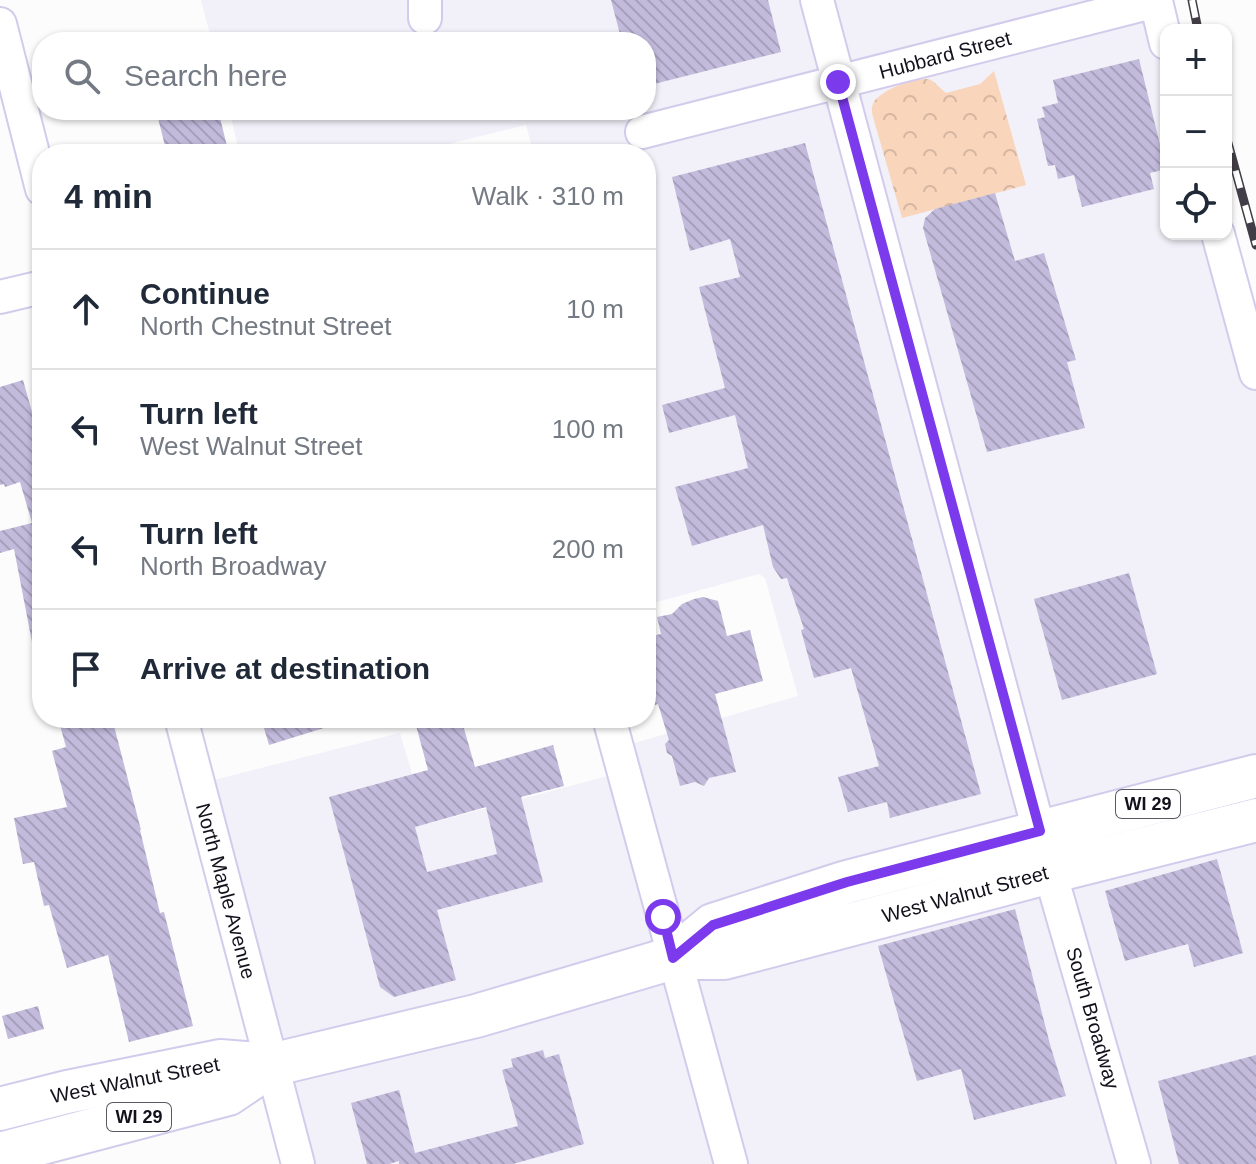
<!DOCTYPE html>
<html lang="en">
<head>
<meta charset="utf-8">
<style>
	body { margin:0; font-family:Arial,sans-serif; background:#f6f6f7; color:#1f2937 }
	.controls { position:absolute; right:24px; top:24px; display:grid; overflow:hidden; border-radius:16px; box-shadow:0 2px 6px #0004 }
	.controls button { width:72px; height:72px; display:grid; place-items:center; padding:0; border:0; border-bottom:2px solid #e0e1e3; background:#fff; color:#1f2937; font:40px sans-serif }
	.stop { position:absolute; width:24px; height:24px; margin:-18px; border:6px solid #7c3aed; border-radius:50%; background:#fff }
	.stop.end { background:#7c3aed; border-color:#fff; box-shadow:0 2px 8px #0008 }
	.list { margin:0; padding:0; list-style:none }
	h2 { display:flex; justify-content:space-between; align-items:center; height:104px; margin:0; padding:0 32px; font-size:34px }
	h2 small { font-size:26px; font-weight:400; color:#747a83 }
	.list li { display:grid; grid-template-columns:52px 1fr auto; gap:24px; align-items:center; box-sizing:border-box; height:120px; padding:0 32px; border-top:2px solid #e0e1e3 }
	.list b { display:block; font-size:30px; white-space:nowrap }
	.list p { margin:0; font-size:26px; white-space:nowrap; color:#747a83 }
	.list em { font-size:26px; font-style:normal; color:#747a83 }
	.icon { flex:none; width:44px; height:44px; fill:none; stroke:currentColor; stroke-width:2; stroke-linecap:round; stroke-linejoin:round }
	.map { position:relative; flex:none; width:1256px; height:1164px; overflow:hidden }
	.search { position:absolute; background:#fff; box-shadow:0 2px 6px #0004; left:32px; top:32px; width:624px; height:88px; display:flex; align-items:center; gap:20px; box-sizing:border-box; padding:0 28px; border-radius:32px; color:#747a83; font-size:30px }
	.panel { position:absolute; background:#fff; box-shadow:0 2px 6px #0004; left:32px; top:144px; width:624px; height:584px; border-radius:32px }
	.map>svg:first-child { display:block }
	.built { fill:#f2f0f8 }
	.park { fill:url(#park-crowns) }
	.building { fill:url(#building-back-hatch); fill-rule:evenodd }
	.lines { fill:none; stroke-linecap:round; stroke-linejoin:round }
	.minor-casing { stroke:#d3cbec; stroke-width:36 }
	.major-casing { stroke:#d3cbec; stroke-width:46 }
	.minor { stroke:#fff; stroke-width:32 }
	.major { stroke:#fff; stroke-width:42 }
	.rail-casing { stroke:#413e47; stroke-width:9 }
	.rail { stroke:#fff; stroke-width:6; stroke-dasharray:18; stroke-linecap:butt }
	.route { stroke:#7c3aed; stroke-width:10 }
	.labels { text-anchor:middle; dominant-baseline:central; stroke-width:7; stroke-linejoin:round; paint-order:stroke }
	.shield { fill:#fff; stroke:#5a5860; stroke-width:2 }
	.shield-label { font-size:18px; font-weight:bold; fill:#14111c }
	.street-label { font-size:20px; fill:#14111c; stroke:#fff }
</style>
</head>
<body>
<div class="map">
<svg width="1256" height="1164" viewBox="0 0 1256 1164">
	<defs>
		<pattern id="park-crowns" width="20" height="18" patternUnits="userSpaceOnUse" patternTransform="scale(2)"><rect width="20" height="18" fill="#f9d5bc"/><path d="M2 6a3 3 0 1 1 6 0M12 15a3 3 0 1 1 6 0" fill="none" stroke="#d5b6a1"/></pattern>
		<pattern id="building-back-hatch" width="6" height="6" patternUnits="userSpaceOnUse" patternTransform="scale(2)"><rect width="6" height="6" fill="#c3bbdc"/><path d="M-1 5l2 2M0 0l6 6M5-1l2 2" fill="none" stroke="#a7a0bc"/></pattern>
	</defs>
	<rect width="100%" height="100%" fill="#fcfcfc"/>
	<polygon class="built" points="201,0 1138,0 1166,43 1166,234 1218,234 1256,373 1256,1164 298,1164 198,784 400,733 427,824 623,772 617,748 798,696 765,578 759,574 646,605 646,154 534,154 526,125 407,154 240,154 229,110 646,110 646,42 212,42"/>
	<path class="park" d="M 994,71 L 1026,185 L 902,218 L 873,117 C 872,112 871,109 873,104 C 878,91 918,75 931,80 C 936,83 941,89 946,93 L 980,84 Z"/>
	<g class="building">
		<polygon points="611,0 768,0 781,52 646,86 646,42 622,42"/>
		<polygon points="1139,59 1166,169 1150,173 1154,189 1082,207 1074,175 1058,179 1055,165 1048,166 1037,119 1045,117 1042,107 1058,103 1053,80"/>
		<polygon points="156,110 218,110 229,154 167,154"/>
		<polygon points="805,143 981,794 890,818 887,802 848,812 838,777 879,766 851,668 814,678 801,630 804,629 787,578 781,579 773,567 763,525 692,546 675,487 748,468 735,415 669,433 662,405 725,388 699,287 740,277 730,239 690,251 672,177"/>
		<polygon points="995,193 1015,261 1044,253 1076,360 1067,362 1085,428 987,452 923,228 925,218 935,209"/>
		<polygon points="23,380 42,447 42,641 32,642 14,549 0,553 0,531 32,523 20,482 5,487 4,484 0,485 0,387"/>
		<polygon points="1129,573 1157,674 1062,700 1034,599"/>
		<polygon points="703,597 718,601 727,636 750,630 763,681 715,694 736,772 709,778 704,786 695,782 680,786 672,756 667,753 665,744 669,740 658,704 652,706 646,683 646,637 661,634 657,617 672,614 682,604 694,599"/>
		<polygon points="58,718 112,718 141,830 140,830 160,913 164,912 193,1026 129,1042 108,955 67,968 49,905 44,906 34,862 23,864 14,818 67,807 52,751 66,747"/>
		<polygon points="261,718 339,718 340,723 269,745"/>
		<path d="M 414,718 L 461,718 L 475,767 L 553,745 L 564,786 L 521,797 L 543,882 L 437,910 L 456,980 L 394,997 L 380,987 L 329,797 L 428,770 ZM 486,807 L 497,854 L 427,872 L 415,827 Z"/>
		<polygon points="1217,859 1243,953 1194,967 1188,944 1125,961 1105,891"/>
		<polygon points="1015,909 1051,1048 1066,1096 974,1120 961,1069 917,1081 878,946"/>
		<polygon points="38,1006 44,1029 8,1039 2,1016"/>
		<polygon points="543,1050 545,1058 559,1054 584,1144 513,1164 399,1164 399,1161 389,1164 367,1164 351,1103 399,1090 415,1153 518,1126 502,1070 513,1067 511,1059"/>
		<polygon points="1256,1055 1256,1164 1179,1164 1158,1081"/>
	</g>
	<g class="lines">
		<g class="minor-casing">
			<g id="minor">
				<polyline points="425,0 425,18"/>
				<polyline points="817,0 1050,872 1134,1164"/>
				<polyline points="0,24 42,189"/>
				<polyline points="642,132 1156,1 1166,43"/>
				<polyline points="1218,234 1256,373"/>
				<polyline points="0,297 42,287"/>
				<polyline points="181,718 298,1164"/>
				<polyline points="609,718 731,1164"/>
			</g>
		</g>
		<g class="major-casing">
			<g id="major">
				<polyline points="673,958 713,925 847,882 1256,776"/>
				<polyline points="0,1109 67,1092 220,1061 271,1065 476,1016 673,958 724,958 1050,872 1256,820"/>
				<polyline points="0,1154 228,1094 271,1065"/>
			</g>
		</g>
		<use href="#minor" class="minor"/>
		<use href="#major" class="major"/>
		<g class="rail-casing">
			<g id="rail">
				<polyline points="1192,0 1198,30"/>
				<polyline points="1226,136 1256,245"/>
			</g>
		</g>
		<use href="#rail" class="rail"/>
	</g>
	<g class="lines">
		<polyline class="route" points="663,917 673,958 713,925 847,882 1040,831 838,82"/>
	</g>
	<g class="labels">
		<g class="shield">
			<rect x="1116" y="790" width="64" height="28" rx="6"/>
			<rect x="107" y="1103" width="64" height="28" rx="6"/>
		</g>
		<g class="shield-label">
			<text x="1148" y="804">WI 29</text>
			<text x="139" y="1117">WI 29</text>
		</g>
		<g class="street-label">
			<text transform="translate(945 55) rotate(-15)">Hubbard Street</text>
			<text transform="translate(226 891) rotate(75)">North Maple Avenue</text>
			<text transform="translate(965 894) rotate(-15)">West Walnut Street</text>
			<text transform="translate(1093 1018) rotate(74)">South Broadway</text>
			<text transform="translate(135 1080) rotate(-11)">West Walnut Street</text>
		</g>
	</g>
</svg>
<div class="controls">
<button>+</button>
<button>−</button>
<button><svg class="icon" aria-label="locate" viewBox="0 0 24 24"><circle cx="12" cy="12" r="6"/><path d="M12 2v4M12 18v4M2 12h4M18 12h4"/></svg></button>
</div>
<div class="stop" style="left:663px;top:917px"></div>
<div class="stop end" style="left:838px;top:82px"></div>
<div class="search"><svg class="icon" aria-label="search" viewBox="0 0 24 24"><circle cx="10" cy="10" r="6"/><path d="M15 15l6 6"/></svg>Search here</div>
<section class="panel">
<h2>4 min<small>Walk · 310 m</small></h2>
<ul class="list">
<li><svg class="icon" aria-label="ahead" viewBox="0 0 24 24"><path d="M12 20V5M6 11l6-6 6 6"/></svg><div><b>Continue</b><p>North Chestnut Street</p></div><em>10 m</em></li>
<li><svg class="icon" aria-label="left" viewBox="0 0 24 24"><path d="M17 20v-9H6M10 6l-5 5 5 5"/></svg><div><b>Turn left</b><p>West Walnut Street</p></div><em>100 m</em></li>
<li><svg class="icon" aria-label="left" viewBox="0 0 24 24"><path d="M17 20v-9H6M10 6l-5 5 5 5"/></svg><div><b>Turn left</b><p>North Broadway</p></div><em>200 m</em></li>
<li><svg class="icon" aria-label="arrive" viewBox="0 0 24 24"><path d="M6 21V4h12l-3 4 3 4H6"/></svg><div><b>Arrive at destination</b></div></li>
</ul>
</section>
</div>
</body>
</html>
